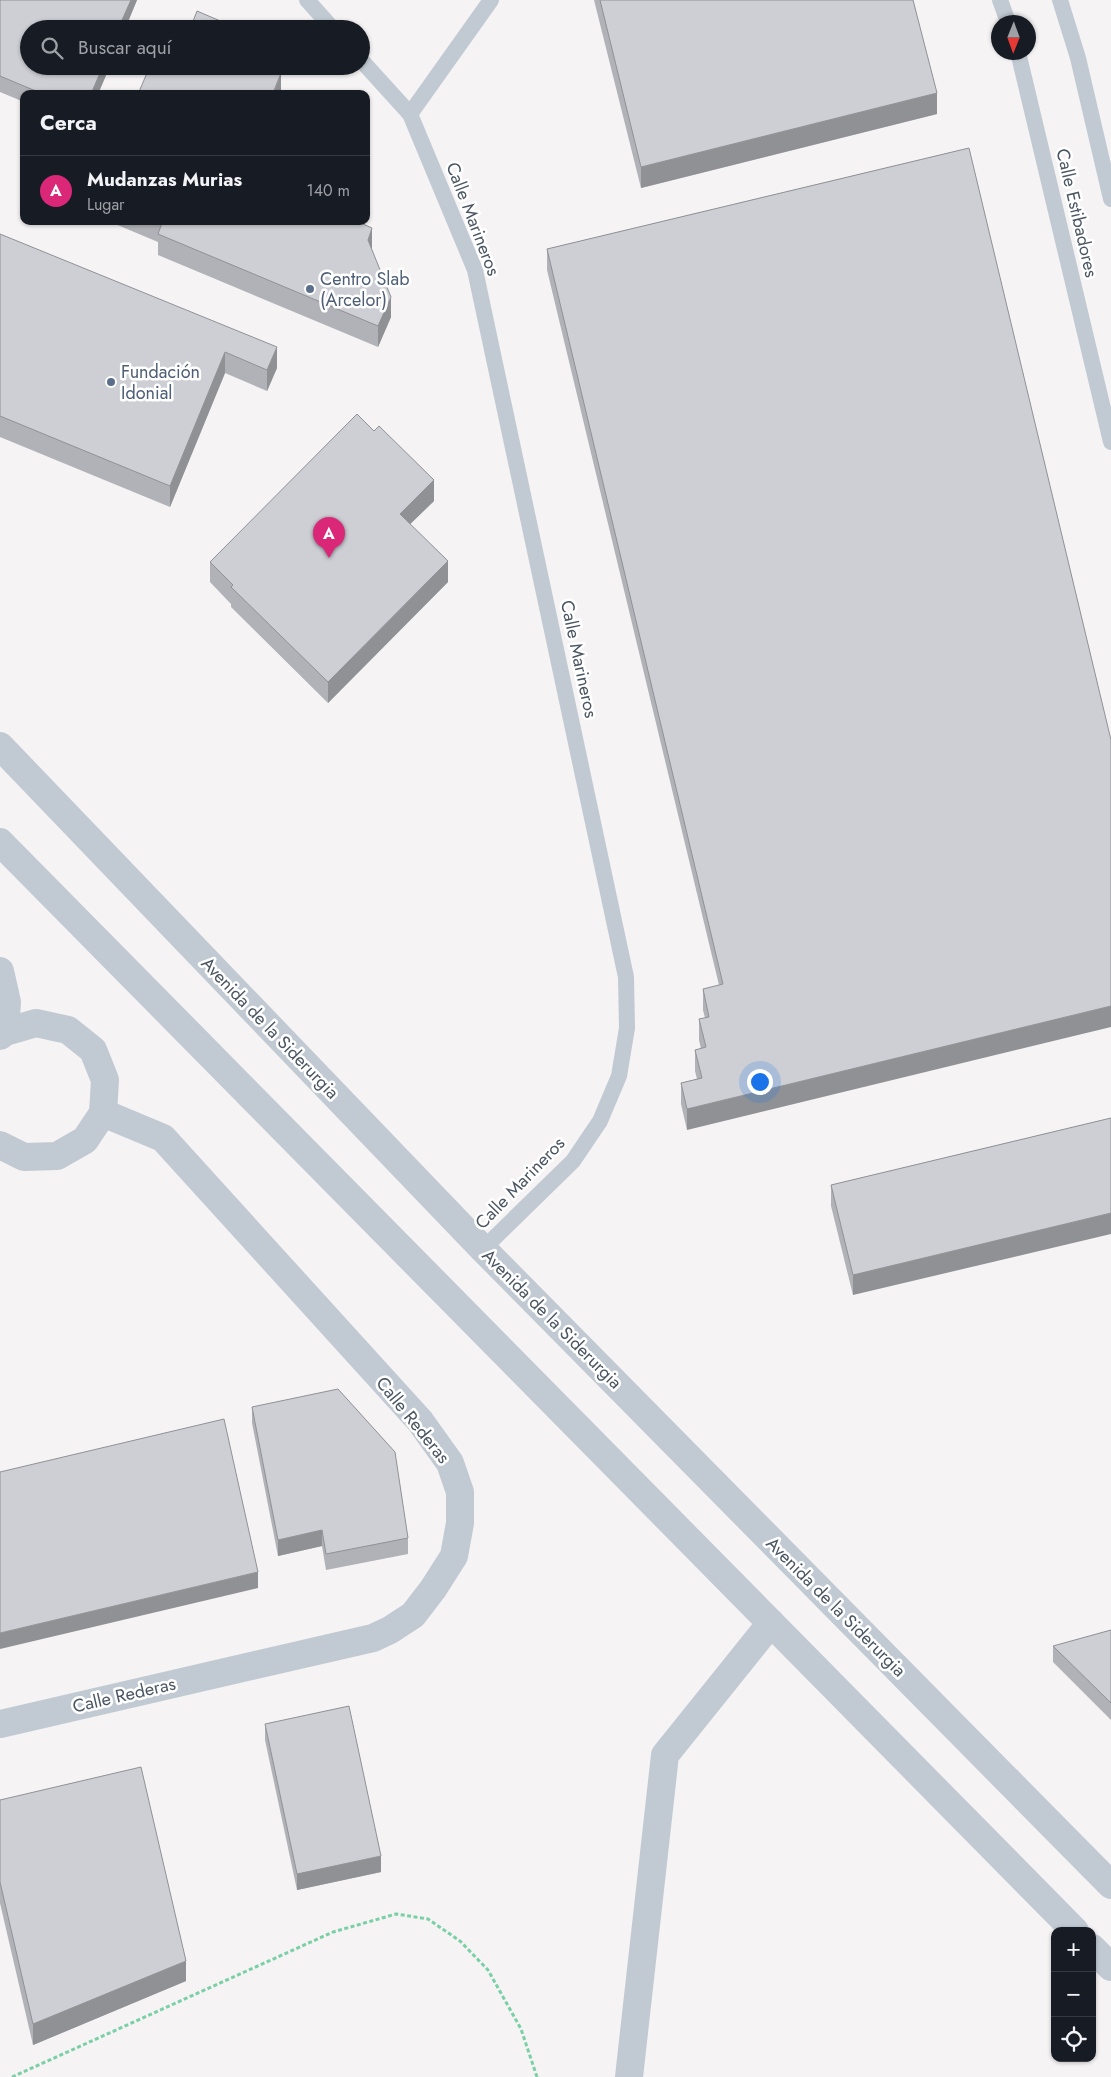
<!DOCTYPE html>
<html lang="es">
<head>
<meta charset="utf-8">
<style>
	body { margin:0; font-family:Jost,sans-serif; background:#20242c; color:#f1f3f6 }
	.controls { position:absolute; right:15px; bottom:15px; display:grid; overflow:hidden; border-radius:10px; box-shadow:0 1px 4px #0004 }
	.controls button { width:45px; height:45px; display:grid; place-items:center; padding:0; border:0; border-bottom:1px solid #363941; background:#171b24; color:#f1f3f6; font:25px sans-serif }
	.compass { position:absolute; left:991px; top:15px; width:45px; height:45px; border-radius:50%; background:#171b24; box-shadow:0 1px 4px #0004; rotate:181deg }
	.you { position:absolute; left:759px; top:1081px; width:18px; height:18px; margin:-12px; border:4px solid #fff; border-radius:50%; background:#1a73e8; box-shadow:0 0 0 8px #1a73e833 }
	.badge { display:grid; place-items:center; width:32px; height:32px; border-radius:50%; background:#db2777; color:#fff; font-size:16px; font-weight:700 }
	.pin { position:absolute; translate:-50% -41px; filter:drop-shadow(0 1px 2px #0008) }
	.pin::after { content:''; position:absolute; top:26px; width:18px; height:15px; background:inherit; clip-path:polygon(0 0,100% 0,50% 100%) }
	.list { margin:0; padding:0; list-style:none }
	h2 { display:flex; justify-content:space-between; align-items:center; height:65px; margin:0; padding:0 20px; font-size:21px }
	h2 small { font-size:16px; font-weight:400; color:#9ea1a6 }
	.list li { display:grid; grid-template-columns:32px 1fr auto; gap:15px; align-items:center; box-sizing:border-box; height:70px; padding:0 20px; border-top:1px solid #363941 }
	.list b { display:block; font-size:19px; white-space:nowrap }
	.list p { margin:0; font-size:16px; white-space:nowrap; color:#9ea1a6 }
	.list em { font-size:16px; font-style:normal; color:#9ea1a6 }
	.icon { flex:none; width:28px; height:28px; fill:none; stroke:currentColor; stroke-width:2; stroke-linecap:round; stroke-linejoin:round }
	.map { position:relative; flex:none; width:1111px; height:2077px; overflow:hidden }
	.search { position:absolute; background:#171b24; box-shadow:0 1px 4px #0004; left:20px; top:20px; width:350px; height:55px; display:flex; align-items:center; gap:12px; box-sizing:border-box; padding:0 18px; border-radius:28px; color:#9ea1a6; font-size:19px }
	.panel { position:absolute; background:#171b24; box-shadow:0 1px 4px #0004; left:20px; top:90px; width:350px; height:135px; border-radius:10px }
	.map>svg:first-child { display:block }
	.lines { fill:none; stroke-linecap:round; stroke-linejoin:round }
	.path { stroke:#7ad0a6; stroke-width:3; stroke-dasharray:4 2.5; stroke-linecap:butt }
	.service { stroke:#c1cad2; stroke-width:16 }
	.minor { stroke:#c1cad2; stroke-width:28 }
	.tertiary { stroke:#c1cad2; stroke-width:28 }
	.wall { fill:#b0b2b7 }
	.shaded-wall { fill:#909195 }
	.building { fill:#cdcfd5; stroke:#909195 }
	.service-dot { fill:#5c6f8a; stroke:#fff; stroke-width:2 }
	.labels { text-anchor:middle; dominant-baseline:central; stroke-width:5; stroke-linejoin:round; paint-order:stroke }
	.street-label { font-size:18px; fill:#4a5661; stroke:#fff }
	.service-label { font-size:18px; fill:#4e5e75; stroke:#fff; text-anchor:start }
</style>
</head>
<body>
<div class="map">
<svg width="1111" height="2077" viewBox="0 0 1111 2077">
	<rect width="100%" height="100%" fill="#f5f3f3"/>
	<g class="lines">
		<polyline class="path" points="12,2077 333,1932 396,1914 428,1919 460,1941 488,1970 521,2029 537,2077"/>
		<g class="service">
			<polyline points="307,0 333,29"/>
			<polyline points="1000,0 1008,22"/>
			<polyline points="1060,0 1078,58 1111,199"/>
			<polyline points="1018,52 1111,442"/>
			<polyline points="361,60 410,114 475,270 626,977 627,1028 619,1076 600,1121 573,1161 483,1249"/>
			<polyline points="410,114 491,0"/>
		</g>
		<g class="minor">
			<polyline points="0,971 7,1002 5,1032"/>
			<polyline points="0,1036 5,1032 36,1023 68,1030 93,1050 105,1080 103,1113 85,1140 57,1156 24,1157 0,1145"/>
			<polyline points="0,1724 373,1638 390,1630 413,1615 433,1589 454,1556 460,1523 460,1492 450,1463 420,1421 163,1138 103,1113"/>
			<polyline points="629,2077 665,1755 771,1623"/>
		</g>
		<g class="tertiary">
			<polyline points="0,746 483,1249 1111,1885"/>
			<polyline points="0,842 1075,1931"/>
			<polyline points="1092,1948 1111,1967"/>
		</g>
	</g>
	<g class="wall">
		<polygon points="0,0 137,0 125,29 29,29 110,66 98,94 24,94 24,102 0,92"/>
		<polygon points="594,0 913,0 937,114 641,188"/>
		<polygon points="969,148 687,1130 681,1104 681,1083 697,1079 695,1071 695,1050 701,1049 699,1040 699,1019 705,1018 703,1010 703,989 719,985 547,270 547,249"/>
		<polygon points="108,221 356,221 372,249 372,250 391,317 378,347 158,255 158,242"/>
		<polygon points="0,234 277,368 267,391 225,373 170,507 0,437"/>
		<polygon points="434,501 410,524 448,582 328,703 231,607 231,604 210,582 210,562"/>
		<polygon points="1111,1118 853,1295 831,1206 831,1185"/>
		<polygon points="252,1407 408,1538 408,1554 326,1570 322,1546 278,1556 252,1423"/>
		<polygon points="1111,1630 1111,1720 1053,1662 1053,1646"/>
		<polygon points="265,1724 381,1872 297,1890 265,1740"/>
		<polygon points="0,1800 186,1981 33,2045 0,1903"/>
	</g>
	<g class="shaded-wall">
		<polygon points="131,0 137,0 125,29 118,29"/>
		<polygon points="103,66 110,66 98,94 91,94"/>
		<polygon points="281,73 281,93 273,94"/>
		<polygon points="937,93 937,114 641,188 641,167"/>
		<polygon points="372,228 372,249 368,261 368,240"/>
		<polygon points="391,297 391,317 378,347 378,326"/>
		<polygon points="277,347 277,368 267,391 267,370"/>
		<polygon points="225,352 225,373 170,507 170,486"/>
		<polygon points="434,480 434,501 400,534 400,514"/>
		<polygon points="448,561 448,582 328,703 328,682"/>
		<polygon points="1111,1006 1111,1027 687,1130 687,1109"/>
		<polygon points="1111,1213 1111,1234 853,1295 853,1275"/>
		<polygon points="322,1530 322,1546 278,1556 278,1540"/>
		<polygon points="258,1572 258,1588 0,1649 0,1633"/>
		<polygon points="381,1856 381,1872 297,1890 297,1874"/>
		<polygon points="186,1961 186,1981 33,2045 33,2024"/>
	</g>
	<g class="building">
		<polygon points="0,0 131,0 118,29 29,29 29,66 103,66 91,94 43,94 0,76"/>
		<polygon points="600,0 913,0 937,93 641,167"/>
		<polygon points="197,11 239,29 190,29"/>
		<polygon points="167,25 175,29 165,29"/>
		<polygon points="150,66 265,66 281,73 273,93 275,94 138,94"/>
		<polygon points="969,148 1111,740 1111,1006 687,1109 681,1083 702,1078 695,1050 706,1047 699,1019 709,1017 703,989 723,984 547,249"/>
		<polygon points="157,221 356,221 372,228 368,240 391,297 378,326 158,234 162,223"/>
		<polygon points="0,234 277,347 267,370 225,352 170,486 0,416"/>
		<polygon points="357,414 374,431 379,426 434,480 400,514 448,561 328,682 231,587 233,585 210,562"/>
		<polygon points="1111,1118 1111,1213 853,1275 831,1185"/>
		<polygon points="338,1389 395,1452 408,1538 326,1554 322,1530 278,1540 252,1407"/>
		<polygon points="224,1419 258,1572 0,1633 0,1472"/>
		<polygon points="1111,1630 1111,1703 1053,1646"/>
		<polygon points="349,1706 381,1856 297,1874 265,1724"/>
		<polygon points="141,1767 186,1961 33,2024 0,1882 0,1800"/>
	</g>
	<g class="service-dot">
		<circle cx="310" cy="289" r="5"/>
		<circle cx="111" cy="382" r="5"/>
	</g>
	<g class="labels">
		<g class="street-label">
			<text transform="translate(1077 213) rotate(77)">Calle Estibadores</text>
			<text transform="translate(473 219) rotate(69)">Calle Marineros</text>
			<text transform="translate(579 659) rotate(78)">Calle Marineros</text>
			<text transform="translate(270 1028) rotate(46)">Avenida de la Siderurgia</text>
			<text transform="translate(520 1183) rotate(-46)">Calle Marineros</text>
			<text transform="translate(552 1319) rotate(45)">Avenida de la Siderurgia</text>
			<text transform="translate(413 1420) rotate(51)">Calle Rederas</text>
			<text transform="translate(836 1607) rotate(45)">Avenida de la Siderurgia</text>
			<text transform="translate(124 1695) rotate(-13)">Calle Rederas</text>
		</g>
		<g class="service-label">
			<text x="320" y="279">Centro Slab<tspan x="320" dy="21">(Arcelor)</tspan></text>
			<text x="121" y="372">Fundación<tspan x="121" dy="21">Idonial</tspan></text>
		</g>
	</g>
</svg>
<div class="controls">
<button>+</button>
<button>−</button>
<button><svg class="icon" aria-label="locate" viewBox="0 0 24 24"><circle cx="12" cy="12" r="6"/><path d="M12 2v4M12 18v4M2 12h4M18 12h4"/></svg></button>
</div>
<svg class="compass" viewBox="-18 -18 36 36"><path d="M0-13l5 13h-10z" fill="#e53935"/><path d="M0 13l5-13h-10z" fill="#9ea1a6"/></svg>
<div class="you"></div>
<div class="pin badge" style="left:329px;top:558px">A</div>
<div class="search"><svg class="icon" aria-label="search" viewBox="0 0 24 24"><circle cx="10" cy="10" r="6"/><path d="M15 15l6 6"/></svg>Buscar aquí</div>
<section class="panel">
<h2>Cerca<small></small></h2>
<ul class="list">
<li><span class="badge">A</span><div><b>Mudanzas Murias</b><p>Lugar</p></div><em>140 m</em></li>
</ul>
</section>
</div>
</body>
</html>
